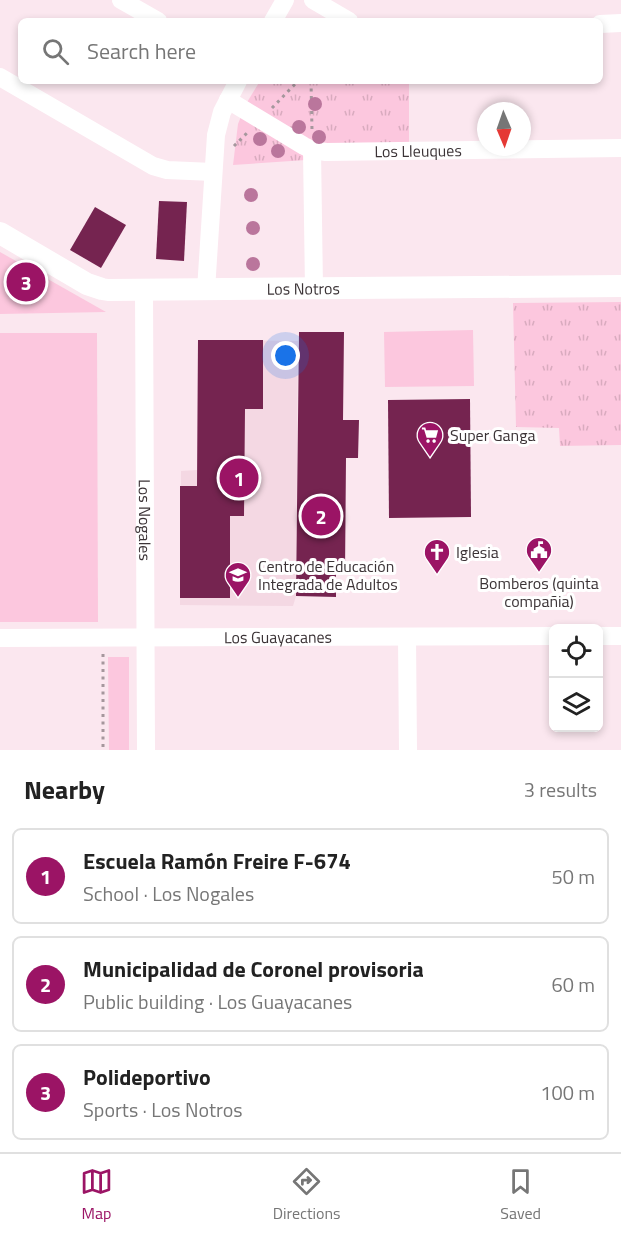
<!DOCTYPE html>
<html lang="en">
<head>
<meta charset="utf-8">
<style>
	body { margin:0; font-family:"Titillium Web",sans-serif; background:#f2f2f2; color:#222 }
	.controls { position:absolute; right:18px; bottom:18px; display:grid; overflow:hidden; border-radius:9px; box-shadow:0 3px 9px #0003 }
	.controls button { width:54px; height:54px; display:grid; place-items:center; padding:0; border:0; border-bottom:2px solid #e0e0e0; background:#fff; color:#222; font:30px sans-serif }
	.compass { position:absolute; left:477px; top:102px; width:54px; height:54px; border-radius:50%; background:#fff; box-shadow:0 3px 9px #0003; rotate:178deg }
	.you { position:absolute; left:286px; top:356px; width:21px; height:21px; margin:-15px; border:4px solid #fff; border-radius:50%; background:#1a73e8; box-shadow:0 0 0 9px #1a73e833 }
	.badge { display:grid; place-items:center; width:39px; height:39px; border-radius:50%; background:#9b1465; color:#fff; font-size:20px; font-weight:700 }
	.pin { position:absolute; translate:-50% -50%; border:3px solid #fff; box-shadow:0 2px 6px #0006 }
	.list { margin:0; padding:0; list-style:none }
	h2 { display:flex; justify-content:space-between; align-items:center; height:78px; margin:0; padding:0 24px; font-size:26px }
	h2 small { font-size:20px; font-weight:400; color:#767676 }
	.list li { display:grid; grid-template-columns:39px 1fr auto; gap:18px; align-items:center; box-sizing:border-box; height:96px; margin:0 12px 12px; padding:0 12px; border:2px solid #e0e0e0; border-radius:9px }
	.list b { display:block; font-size:22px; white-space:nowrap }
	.list p { margin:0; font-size:20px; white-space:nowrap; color:#767676 }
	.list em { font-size:20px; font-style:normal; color:#767676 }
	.icon { flex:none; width:33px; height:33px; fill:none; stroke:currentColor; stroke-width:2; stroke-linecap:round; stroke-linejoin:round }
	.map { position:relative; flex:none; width:621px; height:750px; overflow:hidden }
	.search { position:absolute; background:#fff; box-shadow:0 3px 9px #0003; left:18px; right:18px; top:18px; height:66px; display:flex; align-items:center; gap:15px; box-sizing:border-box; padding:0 21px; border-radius:9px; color:#767676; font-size:22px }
	.sheet { height:402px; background:#fff }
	nav { display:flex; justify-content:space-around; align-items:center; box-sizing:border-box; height:84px; border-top:2px solid #e0e0e0; background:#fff; font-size:16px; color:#767676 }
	nav a { display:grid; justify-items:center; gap:3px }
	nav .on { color:#9b1465 }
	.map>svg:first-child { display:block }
	.built { fill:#f4d8e3 }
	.green { fill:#fcc7de }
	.park { fill:url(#park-tufts) }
	.building { fill:#752450 }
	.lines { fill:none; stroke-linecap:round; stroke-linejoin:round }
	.path { stroke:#a6979d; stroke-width:3; stroke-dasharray:3 4.5; stroke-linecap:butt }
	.minor { stroke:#fff; stroke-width:18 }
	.tertiary { stroke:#fff; stroke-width:22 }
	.tree { fill:#ba769c }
	.labels { text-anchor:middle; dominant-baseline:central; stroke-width:6; stroke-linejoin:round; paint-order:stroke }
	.street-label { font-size:16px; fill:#3b3336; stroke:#fff }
	.poi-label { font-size:16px; fill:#3b3336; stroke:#fff; text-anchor:start }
</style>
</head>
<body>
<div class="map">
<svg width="621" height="750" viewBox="0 0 621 750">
	<defs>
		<pattern id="park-tufts" width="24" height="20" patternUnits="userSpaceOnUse" patternTransform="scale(1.5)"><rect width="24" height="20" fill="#fcc7de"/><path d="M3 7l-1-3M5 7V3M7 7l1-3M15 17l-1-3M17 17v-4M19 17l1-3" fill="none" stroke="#d9abbf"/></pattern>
	</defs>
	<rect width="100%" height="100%" fill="#fbe7ef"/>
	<polygon class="built" points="198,340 298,341 296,596 293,606 180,605 181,471 197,470"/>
	<g class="green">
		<polygon points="0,252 106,312 0,314"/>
		<polygon points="473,330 474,386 385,387 384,332"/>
		<polygon points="0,333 97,333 98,622 0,622"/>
		<polygon points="108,657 129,657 129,750 109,750"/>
	</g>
	<g class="park">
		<polygon points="260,81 409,81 409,149 306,160 233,165 238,124 246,104"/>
		<polygon points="621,302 621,445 560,446 559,428 516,427 513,303"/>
	</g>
	<g class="building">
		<polygon points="159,201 187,202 184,261 156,259"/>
		<polygon points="95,207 126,225 101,268 70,250"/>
		<polygon points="299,332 344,332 343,420 359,420 358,458 346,458 345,574 336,574 336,597 296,596"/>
		<polygon points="198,340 263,340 263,409 245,409 244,516 230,516 230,598 180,598 180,486 197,486"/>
		<polygon points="470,399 471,517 389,518 388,400"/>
	</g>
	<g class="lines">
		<g class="path">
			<polyline points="311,81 312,130"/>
			<polyline points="272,108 298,81"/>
			<polyline points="234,146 248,132"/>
			<polyline points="103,654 103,750"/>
		</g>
		<g class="minor">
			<polyline points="121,0 158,21"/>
			<polyline points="313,0 349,21"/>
			<polyline points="273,21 285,0"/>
			<polyline points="600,24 621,23"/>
			<polyline points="0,77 153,166 167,170 213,172"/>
			<path id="s1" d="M 228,100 L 304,146 L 312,150 L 326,152 L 621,148"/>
			<polyline points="312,150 314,289"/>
			<path id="s2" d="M 144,290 L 146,750"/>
			<polyline points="206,290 216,135 222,112 238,81"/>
			<polyline points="598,636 621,636"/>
			<polyline points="407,637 408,750"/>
			<path id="s3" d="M 0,638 L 554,636"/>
		</g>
		<path class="tertiary" id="s4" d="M 0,233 L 87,284 L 102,289 L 108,290 L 621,286"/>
	</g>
	<g class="tree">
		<circle cx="315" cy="104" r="7"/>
		<circle cx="299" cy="127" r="7"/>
		<circle cx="319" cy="137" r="7"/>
		<circle cx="260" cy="139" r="7"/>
		<circle cx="278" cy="151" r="7"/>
		<circle cx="251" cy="195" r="7"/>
		<circle cx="253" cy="228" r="7"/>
		<circle cx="253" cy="264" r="7"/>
	</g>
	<defs>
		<g id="supermarket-pin" transform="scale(1.35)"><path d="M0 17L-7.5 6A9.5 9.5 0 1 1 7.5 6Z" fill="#9b1465" stroke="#fff"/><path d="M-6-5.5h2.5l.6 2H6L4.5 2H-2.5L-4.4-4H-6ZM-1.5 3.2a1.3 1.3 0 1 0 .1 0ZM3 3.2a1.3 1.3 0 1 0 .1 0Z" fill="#fff"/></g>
		<g id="civic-pin" transform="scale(1.35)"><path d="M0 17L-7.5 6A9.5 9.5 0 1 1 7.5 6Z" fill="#9b1465" stroke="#fff"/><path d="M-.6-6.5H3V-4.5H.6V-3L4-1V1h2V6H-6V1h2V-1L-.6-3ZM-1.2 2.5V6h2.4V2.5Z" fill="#fff"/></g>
		<g id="church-pin" transform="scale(1.35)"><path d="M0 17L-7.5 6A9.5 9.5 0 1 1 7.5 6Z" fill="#9b1465" stroke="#fff"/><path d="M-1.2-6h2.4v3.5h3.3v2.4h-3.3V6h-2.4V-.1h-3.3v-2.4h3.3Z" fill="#fff"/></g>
		<g id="school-pin" transform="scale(1.35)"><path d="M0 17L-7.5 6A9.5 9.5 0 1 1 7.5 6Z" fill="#9b1465" stroke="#fff"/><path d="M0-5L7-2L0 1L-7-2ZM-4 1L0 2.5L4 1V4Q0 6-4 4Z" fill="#fff"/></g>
	</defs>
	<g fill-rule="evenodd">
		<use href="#supermarket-pin" x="430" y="435"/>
		<use href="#civic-pin" x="539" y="550"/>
		<use href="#church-pin" x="437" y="552"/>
		<use href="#school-pin" x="238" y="575"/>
	</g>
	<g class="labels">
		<g class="street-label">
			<text stroke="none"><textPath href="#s1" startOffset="204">Los Lleuques</textPath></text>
			<text stroke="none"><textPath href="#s4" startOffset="318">Los Notros</textPath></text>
			<text stroke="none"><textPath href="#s2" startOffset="230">Los Nogales</textPath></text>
			<text stroke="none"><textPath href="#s3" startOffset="278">Los Guayacanes</textPath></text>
		</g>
		<g class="poi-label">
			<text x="450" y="435">Super Ganga</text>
			<text x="456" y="552">Iglesia</text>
			<text x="258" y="566">Centro de Educación<tspan x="258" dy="18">Integrada de Adultos</tspan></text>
			<text x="539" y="583" text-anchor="middle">Bomberos (quinta<tspan x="539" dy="18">compañia)</tspan></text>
		</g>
	</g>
</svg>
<div class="controls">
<button><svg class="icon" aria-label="locate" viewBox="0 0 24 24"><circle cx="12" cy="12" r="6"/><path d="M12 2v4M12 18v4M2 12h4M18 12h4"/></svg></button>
<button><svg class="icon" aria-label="layers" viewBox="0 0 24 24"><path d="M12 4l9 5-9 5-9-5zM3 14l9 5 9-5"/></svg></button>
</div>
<svg class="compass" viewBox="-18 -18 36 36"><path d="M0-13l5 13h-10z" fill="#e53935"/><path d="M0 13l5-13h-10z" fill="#767676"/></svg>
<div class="you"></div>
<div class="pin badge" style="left:239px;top:478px">1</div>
<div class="pin badge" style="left:321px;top:516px">2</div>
<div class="pin badge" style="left:26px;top:282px">3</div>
<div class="search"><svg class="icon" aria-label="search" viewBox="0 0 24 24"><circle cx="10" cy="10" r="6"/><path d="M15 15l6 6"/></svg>Search here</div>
</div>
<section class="sheet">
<h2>Nearby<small>3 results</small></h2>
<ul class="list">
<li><span class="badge">1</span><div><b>Escuela Ramón Freire F-674</b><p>School · Los Nogales</p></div><em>50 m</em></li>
<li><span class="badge">2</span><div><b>Municipalidad de Coronel provisoria</b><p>Public building · Los Guayacanes</p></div><em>60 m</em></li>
<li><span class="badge">3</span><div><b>Polideportivo</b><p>Sports · Los Notros</p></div><em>100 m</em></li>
</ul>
</section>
<nav>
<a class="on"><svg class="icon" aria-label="map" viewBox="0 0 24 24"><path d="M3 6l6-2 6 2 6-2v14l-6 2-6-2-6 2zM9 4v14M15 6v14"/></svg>Map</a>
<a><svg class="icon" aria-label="directions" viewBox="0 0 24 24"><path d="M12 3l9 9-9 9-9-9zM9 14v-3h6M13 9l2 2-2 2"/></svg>Directions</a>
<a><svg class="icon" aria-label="saved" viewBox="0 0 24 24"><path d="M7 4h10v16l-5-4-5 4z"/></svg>Saved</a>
</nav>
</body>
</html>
